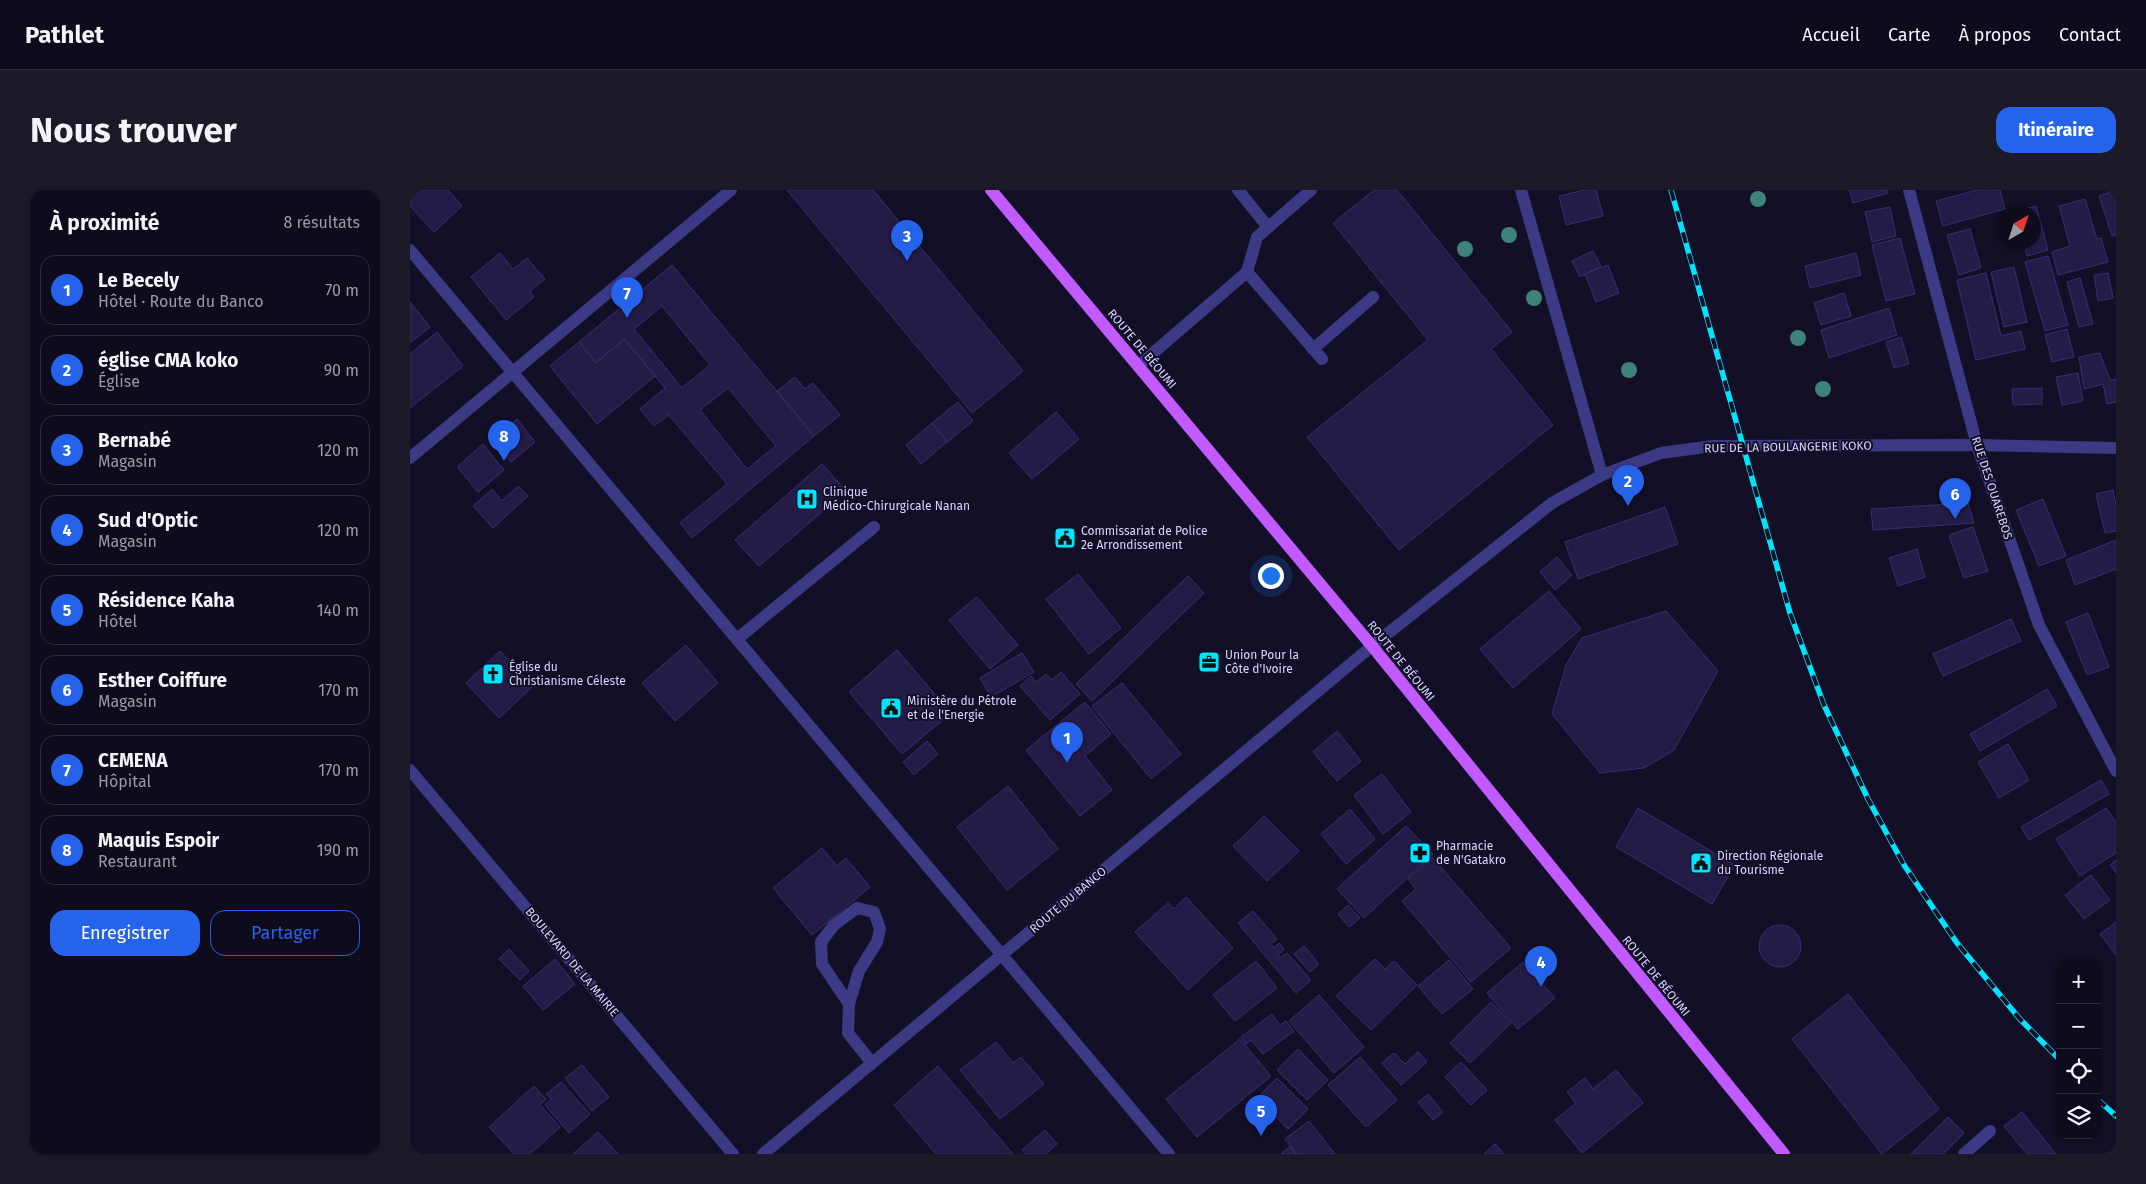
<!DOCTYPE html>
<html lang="fr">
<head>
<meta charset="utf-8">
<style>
	body { margin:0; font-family:"Fira Sans",sans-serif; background:#1c1929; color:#f1f3f6 }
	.controls { position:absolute; right:15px; bottom:15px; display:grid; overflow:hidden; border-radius:10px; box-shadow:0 1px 4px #0004 }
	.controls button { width:45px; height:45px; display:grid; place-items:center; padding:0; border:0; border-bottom:1px solid #2e2b3b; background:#0e0b1c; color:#f1f3f6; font:25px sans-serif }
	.compass { position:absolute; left:1586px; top:15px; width:45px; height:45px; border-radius:50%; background:#0e0b1c; box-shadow:0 1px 4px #0004; rotate:39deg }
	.you { position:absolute; left:860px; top:385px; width:18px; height:18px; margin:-12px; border:4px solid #fff; border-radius:50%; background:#1a73e8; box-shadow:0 0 0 8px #1a73e833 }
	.badge { display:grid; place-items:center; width:32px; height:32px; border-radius:50%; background:#2563eb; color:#fff; font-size:16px; font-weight:700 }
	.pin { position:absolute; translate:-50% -41px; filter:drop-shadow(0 1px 2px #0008) }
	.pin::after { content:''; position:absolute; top:26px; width:18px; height:15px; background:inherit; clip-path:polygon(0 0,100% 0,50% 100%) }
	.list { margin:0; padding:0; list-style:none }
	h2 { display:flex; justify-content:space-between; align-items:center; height:65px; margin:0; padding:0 20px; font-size:21px }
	h2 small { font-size:16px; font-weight:400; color:#9b9ba3 }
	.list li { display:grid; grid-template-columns:32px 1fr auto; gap:15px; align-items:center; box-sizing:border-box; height:70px; margin:0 10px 10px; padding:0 10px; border:1px solid #2e2b3b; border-radius:15px }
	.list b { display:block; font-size:19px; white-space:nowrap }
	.list p { margin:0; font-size:16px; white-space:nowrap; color:#9b9ba3 }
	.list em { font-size:16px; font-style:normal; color:#9b9ba3 }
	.actions { display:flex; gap:10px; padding:15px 20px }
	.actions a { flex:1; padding:11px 0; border:1px solid #2563eb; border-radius:15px; text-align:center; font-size:18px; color:#2563eb }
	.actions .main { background:#2563eb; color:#fff }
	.icon { flex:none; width:28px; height:28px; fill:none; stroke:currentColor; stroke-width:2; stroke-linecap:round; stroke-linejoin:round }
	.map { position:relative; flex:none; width:1706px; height:964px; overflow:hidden; border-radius:15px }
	header { display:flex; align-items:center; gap:30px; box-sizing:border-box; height:70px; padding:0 25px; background:#0e0b1c; border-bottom:1px solid #2e2b3b }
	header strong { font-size:24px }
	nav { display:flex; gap:28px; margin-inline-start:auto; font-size:18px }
	.intro { display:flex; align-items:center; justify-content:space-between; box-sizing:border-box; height:120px; padding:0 30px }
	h1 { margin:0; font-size:35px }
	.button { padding:12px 22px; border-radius:15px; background:#2563eb; color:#fff; font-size:18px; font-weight:700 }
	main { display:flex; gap:30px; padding:0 30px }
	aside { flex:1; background:#0e0b1c; border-radius:15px; box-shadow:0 1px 4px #0004 }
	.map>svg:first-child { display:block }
	.building { fill:#241b47; stroke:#3b2d73; fill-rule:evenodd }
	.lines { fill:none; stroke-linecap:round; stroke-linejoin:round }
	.service { stroke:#3d3a85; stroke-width:12 }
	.minor { stroke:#3d3a85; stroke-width:12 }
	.tertiary { stroke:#3d3a85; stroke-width:12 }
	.primary { stroke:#c25bff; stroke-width:12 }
	.rail-casing { stroke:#00e5ff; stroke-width:5.5 }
	.rail { stroke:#130f26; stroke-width:4; stroke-dasharray:11; stroke-linecap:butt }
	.tree { fill:#3d827b }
	.labels { text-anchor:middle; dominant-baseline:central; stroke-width:4; stroke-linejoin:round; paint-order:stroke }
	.street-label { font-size:12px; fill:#d9d4ff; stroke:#130f26 }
	.poi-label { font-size:12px; fill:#d9d4ff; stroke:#130f26; text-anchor:start }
</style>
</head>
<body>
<header>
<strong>Pathlet</strong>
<nav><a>Accueil</a><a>Carte</a><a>À propos</a><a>Contact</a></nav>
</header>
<div class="intro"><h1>Nous trouver</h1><a class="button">Itinéraire</a></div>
<main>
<aside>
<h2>À proximité<small>8 résultats</small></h2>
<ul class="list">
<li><span class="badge">1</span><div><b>Le Becely</b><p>Hôtel · Route du Banco</p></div><em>70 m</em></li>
<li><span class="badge">2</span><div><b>église CMA koko</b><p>Église</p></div><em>90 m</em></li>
<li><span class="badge">3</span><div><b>Bernabé</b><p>Magasin</p></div><em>120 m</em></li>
<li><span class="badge">4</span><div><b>Sud d'Optic</b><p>Magasin</p></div><em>120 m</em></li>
<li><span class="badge">5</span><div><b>Résidence Kaha</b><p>Hôtel</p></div><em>140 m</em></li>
<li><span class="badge">6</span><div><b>Esther Coiffure</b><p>Magasin</p></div><em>170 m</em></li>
<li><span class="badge">7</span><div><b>CEMENA</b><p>Hôpital</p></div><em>170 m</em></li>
<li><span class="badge">8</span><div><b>Maquis Espoir</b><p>Restaurant</p></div><em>190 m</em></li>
</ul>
<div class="actions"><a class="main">Enregistrer</a><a>Partager</a></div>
</aside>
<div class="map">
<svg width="1706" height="964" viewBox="0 0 1706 964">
	<rect width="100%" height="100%" fill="#130f26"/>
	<g class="building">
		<polygon points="0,0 38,0 52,16 24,42 0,16"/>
		<polygon points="377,0 463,0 613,181 562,223"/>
		<polygon points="964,0 987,0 1102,142 1081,159 1143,235 989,360 897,247 1018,150 923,33"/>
		<polygon points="1174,0 1186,0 1193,26 1156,35 1149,6"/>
		<polygon points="1439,0 1477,0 1478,3 1443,13"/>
		<polygon points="1567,0 1590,0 1595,19 1533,36 1526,11"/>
		<polygon points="1706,0 1706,45 1702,46 1689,6"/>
		<polygon points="1675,9 1687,49 1691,48 1698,72 1648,85 1642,62 1660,56 1649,16"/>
		<polygon points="1626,16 1638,60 1617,66 1613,52 1624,52 1624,22 1604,22"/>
		<polygon points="1480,17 1486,46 1462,52 1455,22"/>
		<polygon points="1560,39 1571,78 1549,85 1537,45"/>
		<polygon points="1490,48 1505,104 1476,111 1462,55"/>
		<polygon points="1183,61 1191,76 1170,87 1162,71"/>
		<polygon points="90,63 103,79 117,68 135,89 120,101 124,107 96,130 61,87"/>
		<polygon points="1446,63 1451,85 1400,98 1395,76"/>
		<polygon points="1638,66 1658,135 1635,141 1615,72"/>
		<path d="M 262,75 L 404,246 L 282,348 L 270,333 L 317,294 L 259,225 L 244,236 L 230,219 L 255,198 L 214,149 L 186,173 L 169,152 ZM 252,116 L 300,175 L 272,198 L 224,139 ZM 318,198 L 366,256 L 337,279 L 290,220 Z"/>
		<polygon points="1198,75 1209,103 1186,112 1175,84"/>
		<polygon points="1604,77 1617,132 1594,137 1581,82"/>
		<polygon points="1576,83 1591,146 1611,141 1615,159 1566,170 1547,90"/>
		<polygon points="1698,83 1703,108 1688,111 1684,85"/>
		<polygon points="1670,88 1683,134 1669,137 1657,92"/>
		<polygon points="1434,103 1441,126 1411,135 1404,113"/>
		<polygon points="0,112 20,137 0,153"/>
		<polygon points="1479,118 1487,145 1419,168 1411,140"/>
		<polygon points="1657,139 1664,167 1642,172 1635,145"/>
		<polygon points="27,142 53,176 0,218 0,164"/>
		<polygon points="1491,147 1499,174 1484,178 1476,152"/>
		<polygon points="214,149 245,186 187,234 140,176 169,152 186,173"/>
		<polygon points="1690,163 1700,190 1706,189 1706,212 1697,214 1693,194 1674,199 1669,167"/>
		<polygon points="1668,183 1673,211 1652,215 1646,187"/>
		<polygon points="385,187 395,199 403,193 430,225 404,246 367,201"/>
		<polygon points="1632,198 1632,214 1603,215 1602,199"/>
		<polygon points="548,212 563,231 537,252 522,233"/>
		<polygon points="646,222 669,249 622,289 599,263"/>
		<polygon points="107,229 125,252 101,272 82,249"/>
		<polygon points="522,233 537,252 511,274 496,255"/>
		<polygon points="73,254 94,280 68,302 47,277"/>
		<polygon points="412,274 436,301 349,376 325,350"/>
		<polygon points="108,296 118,306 83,338 63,316 82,299 92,311"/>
		<polygon points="1703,300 1706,315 1706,341 1695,343 1686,304"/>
		<polygon points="1633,309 1656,366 1629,376 1606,320"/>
		<polygon points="1558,313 1564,333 1463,340 1461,319"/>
		<polygon points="1255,317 1268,354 1168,389 1155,352"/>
		<polygon points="1563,337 1578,381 1554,388 1539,345"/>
		<polygon points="1706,350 1706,379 1665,395 1656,370"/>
		<polygon points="1507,359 1515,387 1488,396 1479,368"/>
		<polygon points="1147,367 1162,385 1145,400 1130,382"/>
		<polygon points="668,384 711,438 679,464 636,409"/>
		<polygon points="778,386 794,403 682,511 666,494"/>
		<polygon points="1139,401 1171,439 1103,498 1070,459"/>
		<polygon points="567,407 608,455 580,479 539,430"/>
		<polygon points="1256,421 1308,481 1264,560 1234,578 1190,583 1142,524 1156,475 1172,448"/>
		<polygon points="1678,423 1699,477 1677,485 1656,432"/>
		<polygon points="1601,429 1611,451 1533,486 1523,464"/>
		<polygon points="276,455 308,493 265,531 232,493"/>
		<polygon points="487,460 541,523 492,564 439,502"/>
		<polygon points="90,461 123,496 89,528 56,493"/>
		<polygon points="612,463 624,482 581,507 570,488"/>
		<polygon points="651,482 670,504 640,530 610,496 621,486 626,492 636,484 642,490"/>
		<polygon points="712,493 771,564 741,589 682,516"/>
		<polygon points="1637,499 1647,516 1570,561 1560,544"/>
		<polygon points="675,512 701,544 675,566 702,600 670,626 616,560"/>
		<polygon points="927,541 951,571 927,591 903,562"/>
		<polygon points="517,551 528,564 504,585 493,572"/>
		<polygon points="1598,554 1619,590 1589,608 1568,572"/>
		<polygon points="972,584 1001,622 973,644 944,605"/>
		<polygon points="1691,590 1699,604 1619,650 1611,637"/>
		<polygon points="598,596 648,659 597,700 547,637"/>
		<polygon points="1228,618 1325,675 1302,714 1206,657"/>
		<polygon points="1696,618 1706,632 1706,663 1670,686 1646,649"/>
		<polygon points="940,619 965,649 936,674 911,644"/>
		<polygon points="854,626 889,661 857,691 823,656"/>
		<polygon points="996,636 1023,664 954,728 927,699"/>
		<polygon points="412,658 427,676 436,668 460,697 402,745 363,698"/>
		<polygon points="1022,667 1101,758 1061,792 992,711 1006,699 998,689"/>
		<polygon points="1706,670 1706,683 1700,675"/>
		<polygon points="1681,685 1700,710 1674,729 1655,705"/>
		<polygon points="776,707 823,758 778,800 725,742 758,713 764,719"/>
		<polygon points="938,715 950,728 939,737 928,724"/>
		<polygon points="843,721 867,749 861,754 864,758 869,753 874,759 868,765 870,768 877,763 901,790 886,803 828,733"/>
		<polygon points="1706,732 1706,765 1690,744"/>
		<circle cx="1370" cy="756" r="21"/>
		<polygon points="894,756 909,774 900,782 884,764"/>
		<polygon points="99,759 119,781 110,790 89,769"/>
		<polygon points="145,769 165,794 133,820 113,796"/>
		<polygon points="965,769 975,779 984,771 1007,795 961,840 926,806"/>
		<polygon points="1039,770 1063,799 1032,824 1008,796"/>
		<polygon points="846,771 867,798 825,831 803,805"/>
		<polygon points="1113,772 1145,808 1108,839 1077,803"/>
		<polygon points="1438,804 1529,919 1472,964 1382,849"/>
		<polygon points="909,805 954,857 924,883 879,831"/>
		<polygon points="1081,812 1101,833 1060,873 1040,853"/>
		<polygon points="862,824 870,835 876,831 884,841 853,864 841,850 836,854 831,847"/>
		<polygon points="830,849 861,886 787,947 756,909"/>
		<polygon points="586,852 603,873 611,867 634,894 590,929 550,880"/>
		<polygon points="888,859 918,890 897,910 867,880"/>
		<polygon points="1008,862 1017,872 991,895 972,873 984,863 995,874"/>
		<polygon points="950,867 987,910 956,937 918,895"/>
		<polygon points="1051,872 1077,900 1061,915 1035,887"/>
		<polygon points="172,875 199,907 182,921 155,888"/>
		<polygon points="528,876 603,964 526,964 484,915"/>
		<polygon points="1206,880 1233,913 1172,963 1145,930 1166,913 1157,902 1175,888 1183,899"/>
		<polygon points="867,888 898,919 878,939 847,908"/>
		<polygon points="151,892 180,924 159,943 135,915 141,909 136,904"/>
		<polygon points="124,896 136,909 130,915 150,937 120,964 104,964 79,937"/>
		<polygon points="1018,904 1033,922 1023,930 1008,912"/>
		<polygon points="1612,922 1646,964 1617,964 1594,936"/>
		<polygon points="1538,927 1554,943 1533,964 1501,964"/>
		<polygon points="899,931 925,964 887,964 875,949"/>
		<polygon points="635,940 647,954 636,964 615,964 612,960"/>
		<polygon points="188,942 208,964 163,964"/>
		<polygon points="1085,954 1094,964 1074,964"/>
		<polygon points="880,956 886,964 871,964"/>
	</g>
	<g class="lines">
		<g class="service">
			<polyline points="828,0 858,37"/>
			<polyline points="837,82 912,169"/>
			<polyline points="903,159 963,107"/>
			<polyline points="728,176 837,82 847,47 901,0"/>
			<polyline points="327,449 464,337"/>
			<polyline points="439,814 412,774 411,752 424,735 447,718 464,722 470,739 467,752 449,781 439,814 438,843 462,873"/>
			<polyline points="1554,964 1580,941"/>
		</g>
		<g class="minor">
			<polyline points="1111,0 1192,285"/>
			<polyline points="1499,0 1567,255 1629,435 1706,581"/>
			<polyline points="0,60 759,964"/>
			<polyline points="0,268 321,0"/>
			<polyline points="0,580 323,964"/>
		</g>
		<polyline class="tertiary" points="353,964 962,456 1142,313 1192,285 1251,263 1303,256 1567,255 1706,258"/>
		<polyline class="primary" points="581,0 962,456 1374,964"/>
		<g class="rail-casing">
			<g id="rail">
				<polyline points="1261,0 1380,423 1414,515 1458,609 1494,675 1547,753 1609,828 1650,870"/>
				<polyline points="1687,909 1706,926"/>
			</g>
		</g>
		<use href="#rail" class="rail"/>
	</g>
	<g class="tree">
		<circle cx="1348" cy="9" r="8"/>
		<circle cx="1099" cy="45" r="8"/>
		<circle cx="1055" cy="59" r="8"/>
		<circle cx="1124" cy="108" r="8"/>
		<circle cx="1388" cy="148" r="8"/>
		<circle cx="1219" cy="180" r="8"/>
		<circle cx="1413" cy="199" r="8"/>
	</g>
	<defs>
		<g id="hospital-square" transform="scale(1.125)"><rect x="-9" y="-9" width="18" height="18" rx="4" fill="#00e5ff" stroke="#130f26"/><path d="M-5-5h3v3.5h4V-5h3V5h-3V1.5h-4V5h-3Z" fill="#111"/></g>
		<g id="civic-square" transform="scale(1.125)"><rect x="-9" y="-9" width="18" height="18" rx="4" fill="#00e5ff" stroke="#130f26"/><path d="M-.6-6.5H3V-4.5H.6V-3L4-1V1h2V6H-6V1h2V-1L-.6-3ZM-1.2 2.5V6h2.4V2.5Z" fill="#111"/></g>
		<g id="office-square" transform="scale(1.125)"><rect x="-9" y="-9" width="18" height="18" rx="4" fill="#00e5ff" stroke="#130f26"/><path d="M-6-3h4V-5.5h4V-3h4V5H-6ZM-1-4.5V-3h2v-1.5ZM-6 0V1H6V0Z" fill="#111"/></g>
		<g id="church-square" transform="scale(1.125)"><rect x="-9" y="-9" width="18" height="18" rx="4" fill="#00e5ff" stroke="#130f26"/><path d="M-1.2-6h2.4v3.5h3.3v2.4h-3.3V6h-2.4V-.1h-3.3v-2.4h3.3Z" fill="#111"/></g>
		<g id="pharmacy-square" transform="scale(1.125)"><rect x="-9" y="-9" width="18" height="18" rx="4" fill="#00e5ff" stroke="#130f26"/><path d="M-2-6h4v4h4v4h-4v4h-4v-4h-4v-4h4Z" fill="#111"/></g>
	</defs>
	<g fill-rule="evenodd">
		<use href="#hospital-square" x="397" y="309"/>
		<use href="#civic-square" x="655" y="348"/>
		<use href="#office-square" x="799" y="472"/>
		<use href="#church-square" x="83" y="484"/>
		<use href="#civic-square" x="481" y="518"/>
		<use href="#pharmacy-square" x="1010" y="663"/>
		<use href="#civic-square" x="1291" y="673"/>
	</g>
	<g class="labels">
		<g class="street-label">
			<text transform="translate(732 159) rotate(50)">ROUTE DE BÉOUMI</text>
			<text transform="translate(1378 257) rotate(-1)">RUE DE LA BOULANGERIE KOKO</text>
			<text transform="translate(1582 298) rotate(72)">RUE DES OUAREBOS</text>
			<text transform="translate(991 471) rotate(51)">ROUTE DE BÉOUMI</text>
			<text transform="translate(658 710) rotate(-40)">ROUTE DU BANCO</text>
			<text transform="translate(162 772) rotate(50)">BOULEVARD DE LA MAIRIE</text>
			<text transform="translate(1246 786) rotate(51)">ROUTE DE BÉOUMI</text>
		</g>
		<g class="poi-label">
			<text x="413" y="302">Clinique<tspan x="413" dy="14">Médico-Chirurgicale Nanan</tspan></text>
			<text x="671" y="341">Commissariat de Police<tspan x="671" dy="14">2e Arrondissement</tspan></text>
			<text x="815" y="465">Union Pour la<tspan x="815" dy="14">Côte d'Ivoire</tspan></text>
			<text x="99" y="477">Église du<tspan x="99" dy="14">Christianisme Céleste</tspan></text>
			<text x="497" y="511">Ministère du Pétrole<tspan x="497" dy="14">et de l'Energie</tspan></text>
			<text x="1026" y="656">Pharmacie<tspan x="1026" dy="14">de N'Gatakro</tspan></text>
			<text x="1307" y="666">Direction Régionale<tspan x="1307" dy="14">du Tourisme</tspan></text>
		</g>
	</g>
</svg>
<div class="controls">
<button>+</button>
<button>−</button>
<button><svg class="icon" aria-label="locate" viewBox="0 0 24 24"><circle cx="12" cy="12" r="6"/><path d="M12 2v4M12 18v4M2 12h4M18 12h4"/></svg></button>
<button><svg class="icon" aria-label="layers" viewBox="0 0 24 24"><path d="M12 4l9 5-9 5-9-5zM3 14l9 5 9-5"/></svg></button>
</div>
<svg class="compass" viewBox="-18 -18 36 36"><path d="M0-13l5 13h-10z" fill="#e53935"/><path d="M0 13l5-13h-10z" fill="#9b9ba3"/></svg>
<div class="you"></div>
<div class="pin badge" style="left:657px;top:573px">1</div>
<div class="pin badge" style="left:1218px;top:316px">2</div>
<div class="pin badge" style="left:497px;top:71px">3</div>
<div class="pin badge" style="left:1131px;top:797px">4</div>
<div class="pin badge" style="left:851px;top:946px">5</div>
<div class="pin badge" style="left:1545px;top:329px">6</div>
<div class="pin badge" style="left:217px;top:128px">7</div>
<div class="pin badge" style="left:94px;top:271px">8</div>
</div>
</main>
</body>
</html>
